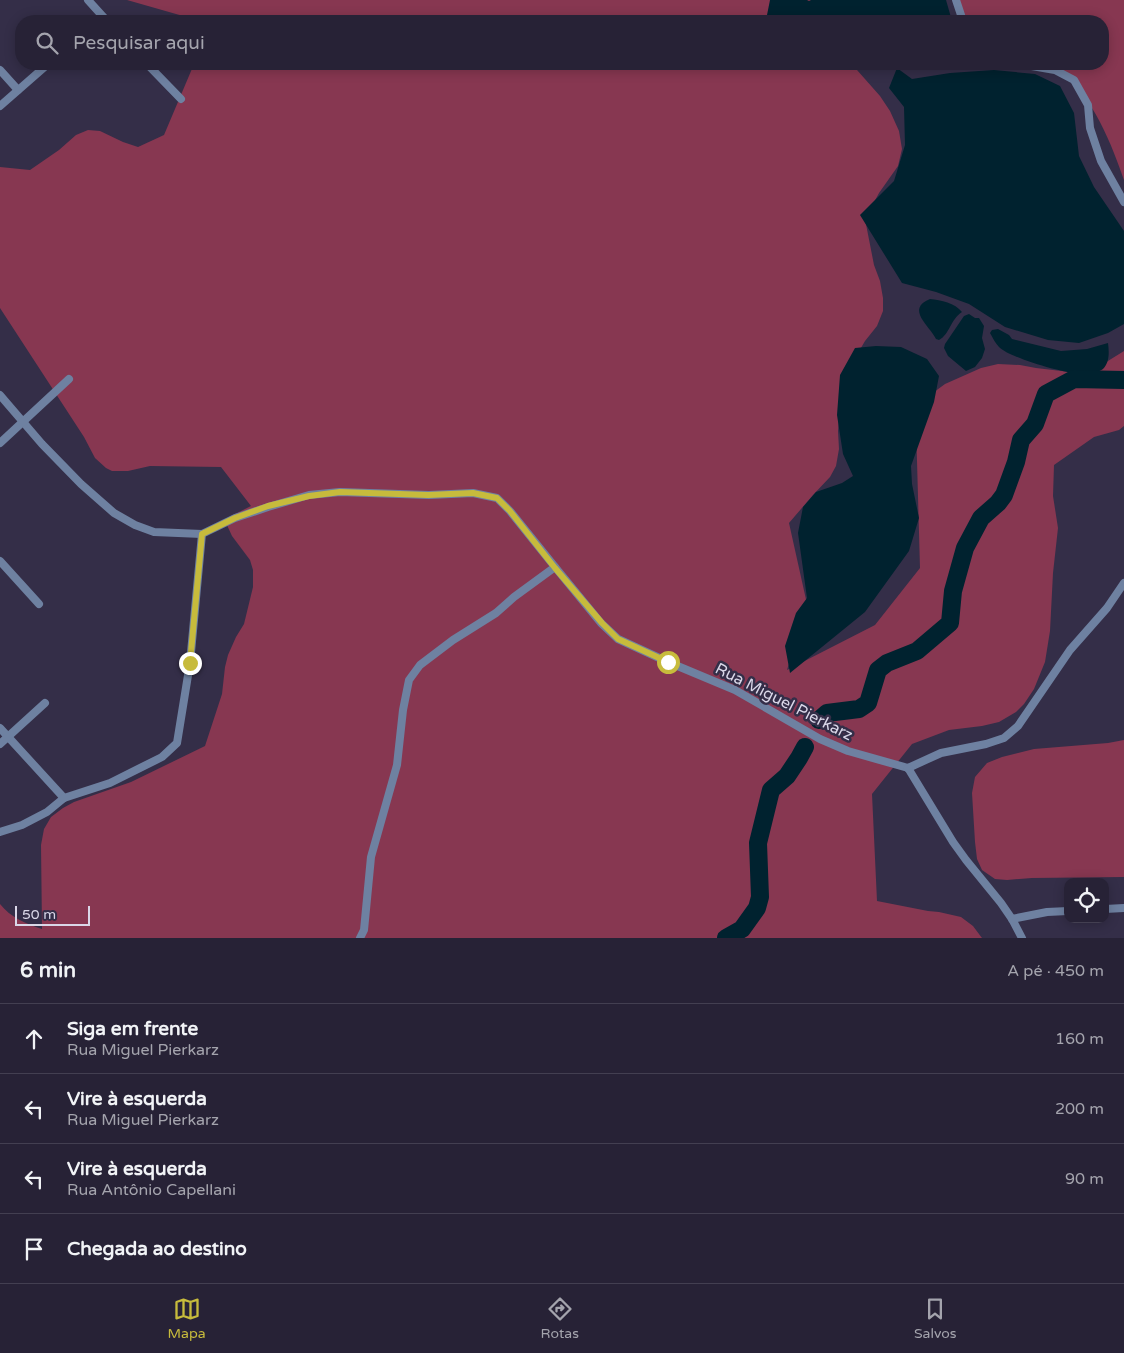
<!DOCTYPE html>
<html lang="pt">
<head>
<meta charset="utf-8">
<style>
	body { margin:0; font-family:"Varela Round",sans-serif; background:#332f42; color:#f1f3f6 }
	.controls { position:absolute; right:15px; bottom:15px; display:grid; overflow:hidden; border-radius:10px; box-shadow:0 2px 12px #0003 }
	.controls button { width:45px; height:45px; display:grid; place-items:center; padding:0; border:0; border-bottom:1px solid #433f51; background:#272236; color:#f1f3f6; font:25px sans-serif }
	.scale { position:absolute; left:15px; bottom:12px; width:75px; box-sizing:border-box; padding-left:5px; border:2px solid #dad7e8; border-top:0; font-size:14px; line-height:18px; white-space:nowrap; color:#dad7e8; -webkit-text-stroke:4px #342e48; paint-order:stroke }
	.stop { position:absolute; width:15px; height:15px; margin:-11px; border:4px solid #c7bb3c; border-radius:50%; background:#fff }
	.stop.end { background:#c7bb3c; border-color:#fff; box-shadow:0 1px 5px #0008 }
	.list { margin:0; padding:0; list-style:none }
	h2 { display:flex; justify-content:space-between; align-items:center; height:65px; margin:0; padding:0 20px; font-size:21px }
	h2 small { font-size:16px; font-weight:400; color:#a4a4ad }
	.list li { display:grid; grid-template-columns:32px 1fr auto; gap:15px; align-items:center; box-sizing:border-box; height:70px; padding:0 20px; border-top:1px solid #433f51 }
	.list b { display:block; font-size:19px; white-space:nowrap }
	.list p { margin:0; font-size:16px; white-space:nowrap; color:#a4a4ad }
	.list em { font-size:16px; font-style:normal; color:#a4a4ad }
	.icon { flex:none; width:28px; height:28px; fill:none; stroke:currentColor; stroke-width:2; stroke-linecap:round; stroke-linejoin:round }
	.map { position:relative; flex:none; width:1124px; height:938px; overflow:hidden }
	.search { position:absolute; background:#272236; box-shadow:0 2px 12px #0003; left:15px; right:15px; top:15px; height:55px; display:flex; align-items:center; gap:12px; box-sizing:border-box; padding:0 18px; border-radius:20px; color:#a4a4ad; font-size:19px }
	.sheet { height:345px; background:#272236 }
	nav { display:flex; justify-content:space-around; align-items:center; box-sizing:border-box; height:70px; border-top:1px solid #433f51; background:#272236; font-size:14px; color:#a4a4ad }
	nav a { display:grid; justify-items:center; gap:2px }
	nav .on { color:#c7bb3c }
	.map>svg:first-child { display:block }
	.green { fill:#873751 }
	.water { fill:#00222f }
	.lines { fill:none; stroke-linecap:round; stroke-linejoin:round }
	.river { stroke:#00222f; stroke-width:18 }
	.minor { stroke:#6e81a1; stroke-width:8 }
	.route { stroke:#c7bb3c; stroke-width:6 }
	.labels { text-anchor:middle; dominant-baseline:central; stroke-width:5; stroke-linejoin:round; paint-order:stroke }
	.street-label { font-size:16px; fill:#dad7e8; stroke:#342e48 }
</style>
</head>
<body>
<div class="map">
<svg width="1124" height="938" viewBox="0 0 1124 938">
	<rect width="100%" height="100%" fill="#342e48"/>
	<g class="green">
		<polygon points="127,0 831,0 794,21 191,21 190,18"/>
		<path d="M 958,0 L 1124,0 L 1124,180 C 1113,148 1092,92 1060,74 C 1053,70 1043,67 1035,64 L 1103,64 L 1103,21 L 965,21 Z"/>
		<path d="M 194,64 L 849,64 L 857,70 L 880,96 L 890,111 L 899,131 L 902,149 L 898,166 L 879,193 L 865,219 L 874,265 L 880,281 L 883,298 L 883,311 L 877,326 L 865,341 L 841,382 L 838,431 L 839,449 L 836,466 L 830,477 L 813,495 L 789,523 L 807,604 L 787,670 L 875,625 L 920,568 L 916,425 L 926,398 L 945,384 L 981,368 L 998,364 L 1020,365 L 1036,368 L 1087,374 L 1124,351 L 1124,426 L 1119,430 L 1094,437 L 1054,465 L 1053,496 L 1058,528 L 1053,573 L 1050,631 L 1045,662 L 1034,689 L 1024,704 L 1016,712 L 999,722 L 982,726 L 949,730 L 912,744 L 872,794 L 877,901 L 928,911 L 939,912 L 961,917 L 973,926 L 982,938 L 0,938 L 0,904 C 10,917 26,924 42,929 L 41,845 L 44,829 L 51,817 L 63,808 L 74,802 L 131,782 L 205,746 L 222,694 L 225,667 L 228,655 L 236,637 L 244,624 L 253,587 L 253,570 L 250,560 L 232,536 L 226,523 L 231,516 L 251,506 L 221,467 L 150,466 L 128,471 L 112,471 L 106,468 L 95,458 L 84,437 L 0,308 L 0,167 L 30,170 L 59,150 L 76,135 L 88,130 L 100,131 L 123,142 L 138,147 L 164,135 Z"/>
		<polygon points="1124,740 1124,877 1032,878 1007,880 995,879 982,870 977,859 975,842 972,793 975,777 987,763 1002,757 1034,749 1108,743"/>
	</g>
	<g class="water">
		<polygon points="770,0 807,0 809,1 811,0 946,0 952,21 760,21 767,15"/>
		<polygon points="897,68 912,79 950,73 994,70 1035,74 1060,86 1074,113 1079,156 1094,187 1124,231 1124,324 1108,333 1079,343 1048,340 1005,327 969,304 936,292 902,283 860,215 894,181 905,145 904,107 889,88"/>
		<path d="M 930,299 C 941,300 955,303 962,312 C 950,320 950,334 939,340 L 936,339 C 930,326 905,309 930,299 Z"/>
		<polygon points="969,314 975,318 979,318 984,326 982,338 985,349 982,358 975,367 966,371 948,356 944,348 945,344 964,316"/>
		<path d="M 998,329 L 1009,335 L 1012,339 L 1061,351 L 1087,349 L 1108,343 C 1109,351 1110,362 1103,369 C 1097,373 1087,375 1080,374 C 1063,373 1010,358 999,347 C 995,343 993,338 990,333 L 992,330 Z"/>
		<polygon points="876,346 901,347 927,359 939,376 934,402 911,466 912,484 919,518 909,551 865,612 790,673 785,646 796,613 807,598 798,533 803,507 816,492 842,483 853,476 843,454 837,415 840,375 855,348"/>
	</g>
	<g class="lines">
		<g class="river">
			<polyline points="819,720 827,713 859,709 868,703 878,670 887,663 917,651 950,623 953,591 965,548 981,518 998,503 1004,495 1016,462 1021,440 1035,424 1046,394 1074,379 1124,380"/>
			<polyline points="726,938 742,929 757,908 760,897 758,843 771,790 787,776 799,758 805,747"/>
		</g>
		<g class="minor">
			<polyline points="88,0 107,21"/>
			<polyline points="956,0 963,21"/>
			<polyline points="147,64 181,99"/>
			<polyline points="1020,64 1055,70 1074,80 1088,105 1090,128 1101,161 1124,202"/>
			<polyline points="0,70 18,90"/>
			<polyline points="0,106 48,64"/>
			<polyline points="0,395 42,444 81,484 114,513 135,525 154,532 202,534 235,518 268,507 309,495 340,492 429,495 473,493 497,498 510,511 555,567 601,623 618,639 668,662 735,690 820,739 848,751 908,768"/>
			<polyline points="0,443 69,379"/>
			<polyline points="0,561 39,604"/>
			<polyline points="0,728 64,798"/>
			<polyline points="0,744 45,703"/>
			<polyline points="908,768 941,753 986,744 1004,738 1018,726 1070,650 1107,608 1124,583"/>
			<polyline points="908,768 953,842 966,860 1001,903 1012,919 1022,938"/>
			<polyline points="0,832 22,825 47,812 64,798 110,783 162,757 177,743 190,663 202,534"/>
			<polyline points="1105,909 1124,908"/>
			<polyline points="1012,919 1047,912 1068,911"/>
			<polyline points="360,938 364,930 371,857 397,765 403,710 409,680 420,665 453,640 496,613 514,597 555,567"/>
		</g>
	</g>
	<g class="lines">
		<polyline class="route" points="190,663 202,534 235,518 268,506 309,496 340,492 428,495 473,493 497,498 510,511 555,568 602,623 618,639 668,662"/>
	</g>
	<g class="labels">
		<g class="street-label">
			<text transform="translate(784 702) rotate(27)">Rua Miguel Pierkarz</text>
		</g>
	</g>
</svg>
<div class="controls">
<button><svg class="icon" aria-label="locate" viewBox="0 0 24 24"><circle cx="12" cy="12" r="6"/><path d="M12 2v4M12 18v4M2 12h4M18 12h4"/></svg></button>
</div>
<div class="scale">50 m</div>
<div class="stop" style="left:668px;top:662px"></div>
<div class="stop end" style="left:190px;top:663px"></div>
<div class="search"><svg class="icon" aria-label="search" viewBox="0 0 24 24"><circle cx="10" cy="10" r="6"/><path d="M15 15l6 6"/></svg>Pesquisar aqui</div>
</div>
<section class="sheet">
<h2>6 min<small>A pé · 450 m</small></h2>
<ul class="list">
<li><svg class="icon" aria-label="ahead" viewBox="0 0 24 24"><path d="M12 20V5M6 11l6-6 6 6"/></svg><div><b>Siga em frente</b><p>Rua Miguel Pierkarz</p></div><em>160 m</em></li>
<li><svg class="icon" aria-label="left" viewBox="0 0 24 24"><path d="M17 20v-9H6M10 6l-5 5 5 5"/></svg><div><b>Vire à esquerda</b><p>Rua Miguel Pierkarz</p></div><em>200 m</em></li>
<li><svg class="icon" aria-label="left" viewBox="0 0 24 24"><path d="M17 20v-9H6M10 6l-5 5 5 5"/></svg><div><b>Vire à esquerda</b><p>Rua Antônio Capellani</p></div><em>90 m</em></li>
<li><svg class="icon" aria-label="arrive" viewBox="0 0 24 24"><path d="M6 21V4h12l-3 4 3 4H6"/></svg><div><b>Chegada ao destino</b></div></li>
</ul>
</section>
<nav>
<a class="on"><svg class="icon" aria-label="map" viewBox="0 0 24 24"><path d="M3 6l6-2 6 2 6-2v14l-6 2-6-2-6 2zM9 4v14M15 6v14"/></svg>Mapa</a>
<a><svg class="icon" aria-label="directions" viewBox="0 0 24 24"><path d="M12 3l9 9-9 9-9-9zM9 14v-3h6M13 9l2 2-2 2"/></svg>Rotas</a>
<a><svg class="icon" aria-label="saved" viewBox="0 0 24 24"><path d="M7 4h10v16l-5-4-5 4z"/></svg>Salvos</a>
</nav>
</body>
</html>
